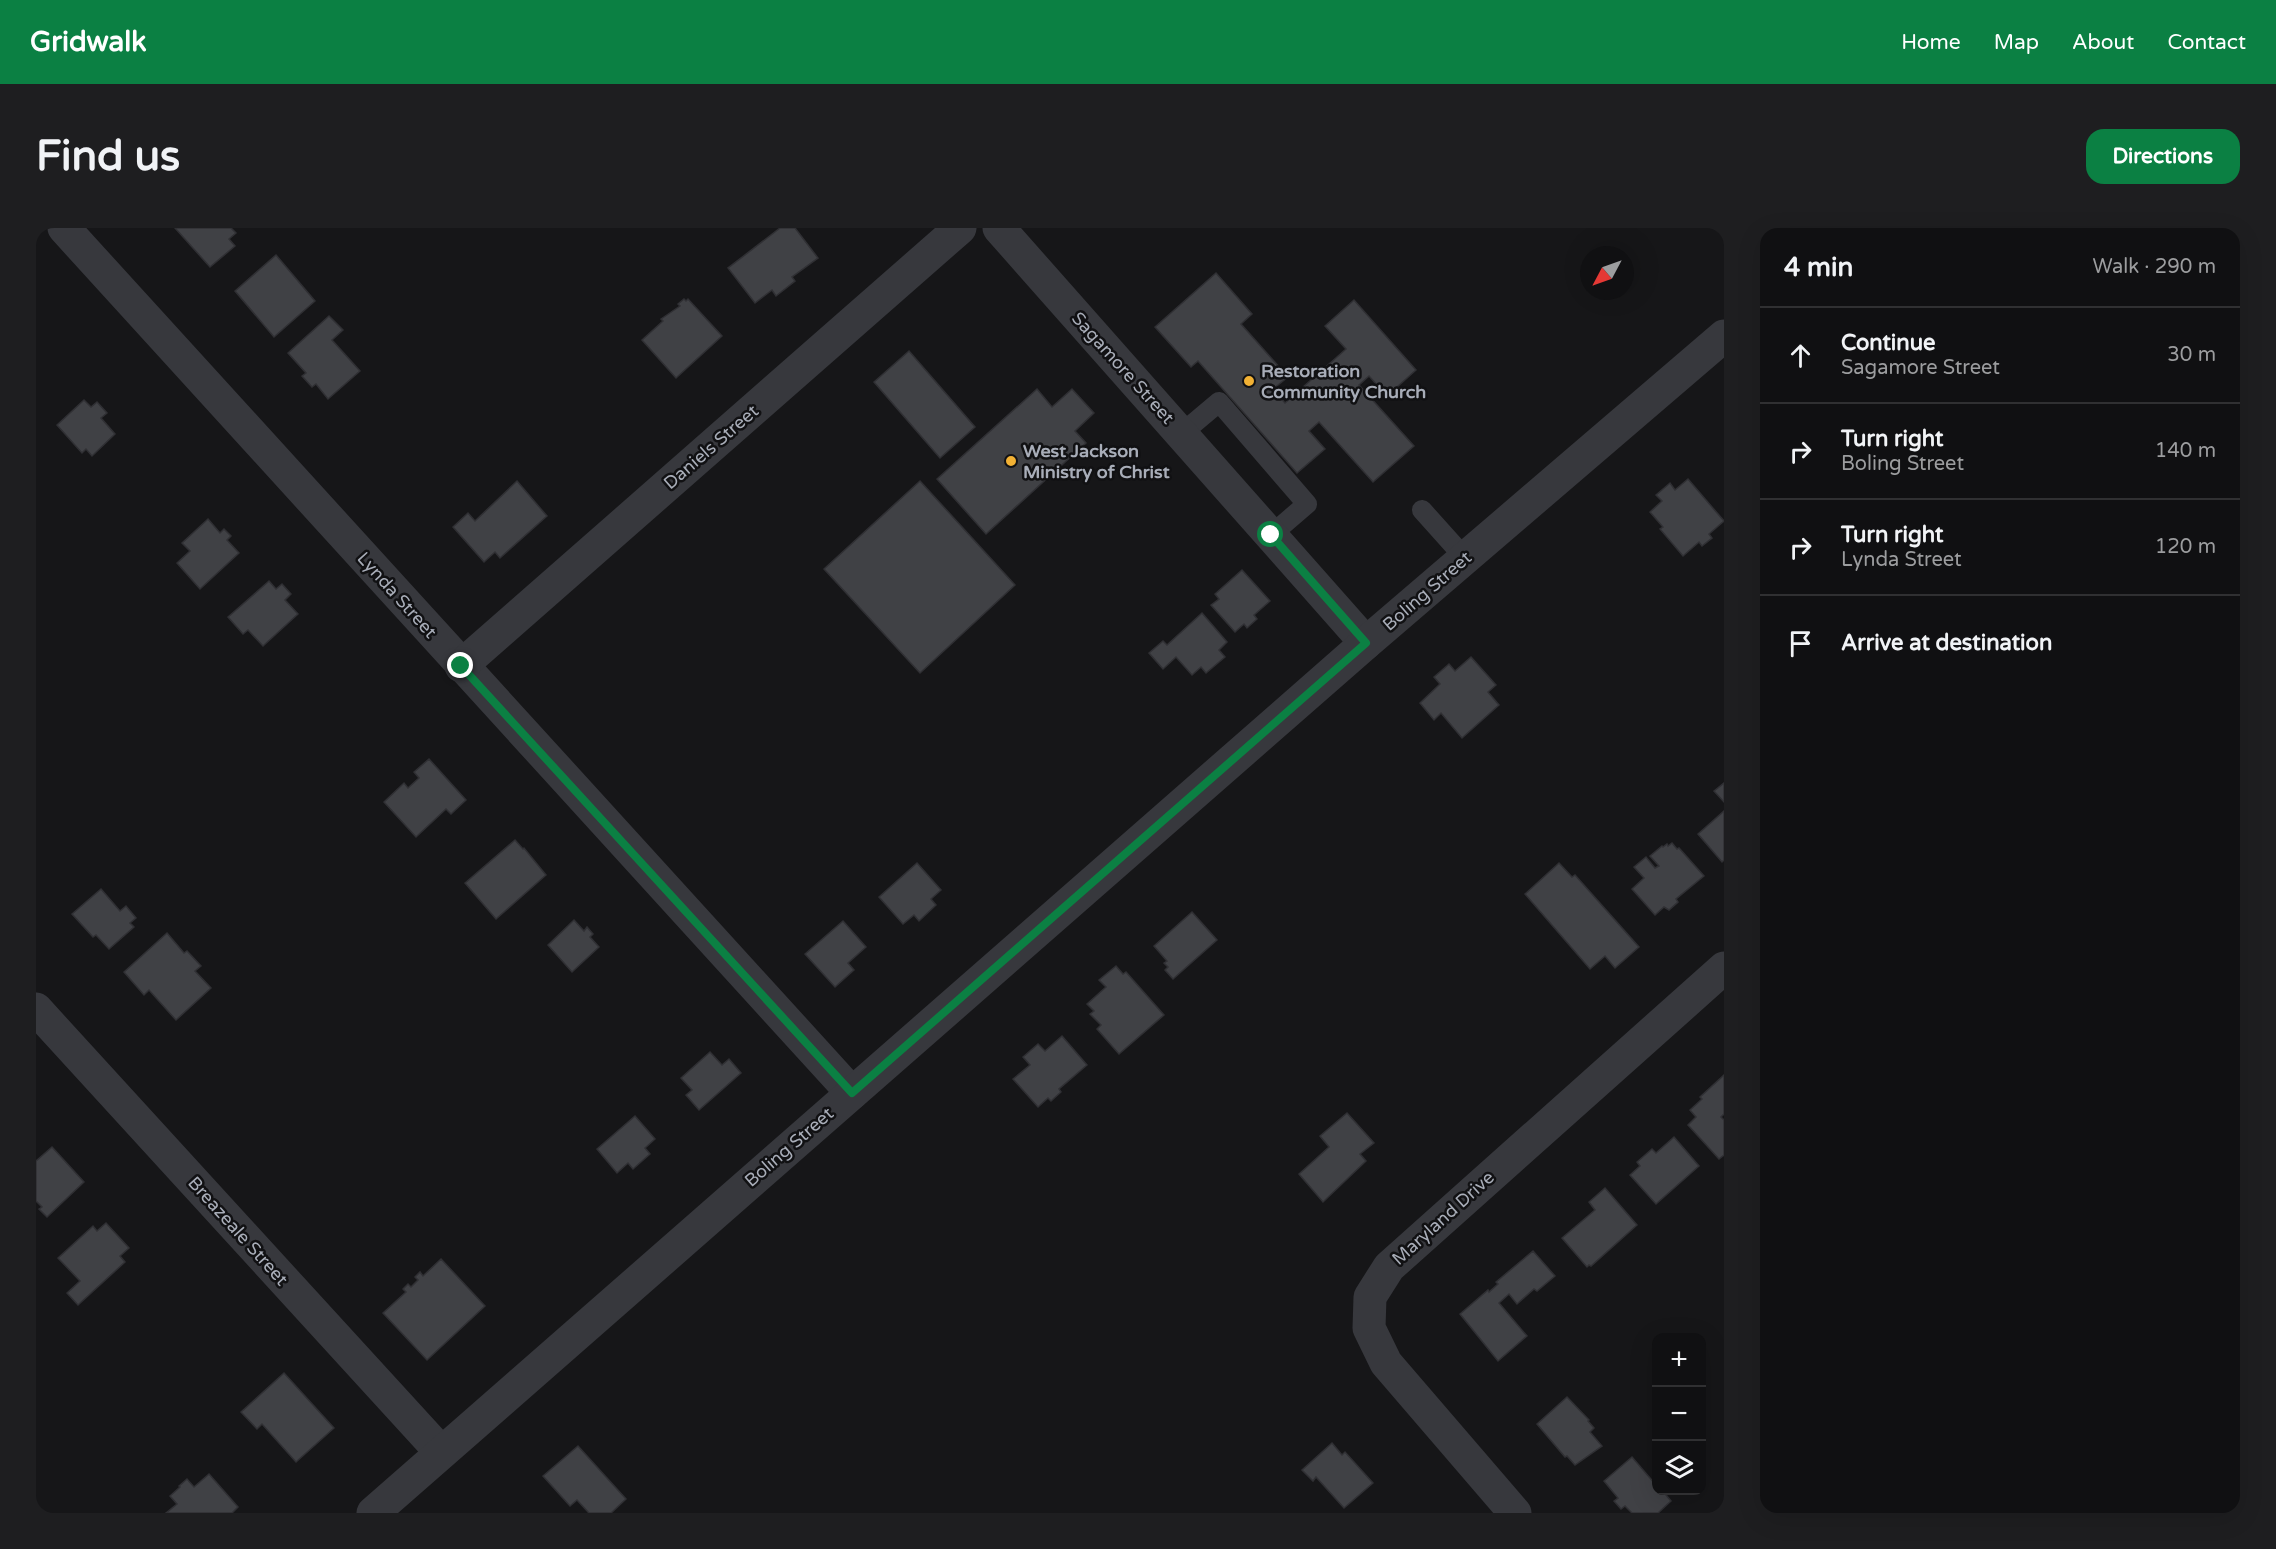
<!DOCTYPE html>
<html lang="en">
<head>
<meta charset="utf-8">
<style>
	body { margin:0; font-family:"Varela Round",sans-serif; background:#1e1e20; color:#f1f3f6 }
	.controls { position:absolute; right:18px; bottom:18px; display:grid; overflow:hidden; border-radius:12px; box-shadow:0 6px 24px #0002 }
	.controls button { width:54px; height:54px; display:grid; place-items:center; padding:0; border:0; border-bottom:2px solid #303032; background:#101012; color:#f1f3f6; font:30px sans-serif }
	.compass { position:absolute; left:1544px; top:18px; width:54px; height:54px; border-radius:50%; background:#101012; box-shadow:0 6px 24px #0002; rotate:229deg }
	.stop { position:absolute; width:18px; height:18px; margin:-14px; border:4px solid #0b8043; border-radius:50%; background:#fff }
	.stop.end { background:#0b8043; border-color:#fff; box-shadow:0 2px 6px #0008 }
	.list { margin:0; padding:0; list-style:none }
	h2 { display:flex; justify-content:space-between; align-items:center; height:78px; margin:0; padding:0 24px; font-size:26px }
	h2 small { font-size:20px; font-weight:400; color:#9c9d9f }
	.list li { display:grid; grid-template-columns:39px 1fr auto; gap:18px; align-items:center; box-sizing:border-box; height:96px; padding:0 24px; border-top:2px solid #303032 }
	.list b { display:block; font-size:22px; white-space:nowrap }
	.list p { margin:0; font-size:20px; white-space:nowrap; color:#9c9d9f }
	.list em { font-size:20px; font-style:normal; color:#9c9d9f }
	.icon { flex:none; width:33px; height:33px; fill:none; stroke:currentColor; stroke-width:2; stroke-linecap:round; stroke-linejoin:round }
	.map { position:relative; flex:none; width:1688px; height:1285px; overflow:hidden; border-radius:18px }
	header { display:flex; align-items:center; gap:36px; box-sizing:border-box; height:84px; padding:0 30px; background:#0b8043; color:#fff }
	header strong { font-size:28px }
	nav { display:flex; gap:33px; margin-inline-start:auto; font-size:21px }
	.intro { display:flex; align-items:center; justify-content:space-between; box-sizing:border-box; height:144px; padding:0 36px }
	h1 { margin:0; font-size:42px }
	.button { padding:15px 27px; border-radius:18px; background:#0b8043; color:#fff; font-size:21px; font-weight:700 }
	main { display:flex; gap:36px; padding:0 36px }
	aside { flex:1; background:#101012; border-radius:18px; box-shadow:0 6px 24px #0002 }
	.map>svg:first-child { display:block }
	.building { fill:#404145; stroke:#303034; stroke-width:1.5 }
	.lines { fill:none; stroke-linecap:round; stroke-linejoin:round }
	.service { stroke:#37383d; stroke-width:20 }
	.minor { stroke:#37383d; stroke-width:33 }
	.tertiary { stroke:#37383d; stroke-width:33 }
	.route { stroke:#0b8043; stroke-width:8 }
	.poi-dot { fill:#f2b134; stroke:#111113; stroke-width:2 }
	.labels { text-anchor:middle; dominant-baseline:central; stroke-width:5; stroke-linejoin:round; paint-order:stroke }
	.street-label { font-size:18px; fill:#a8adb8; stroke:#111113 }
	.poi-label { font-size:18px; font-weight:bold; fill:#a8adb8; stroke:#111113; text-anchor:start }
</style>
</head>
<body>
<header>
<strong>Gridwalk</strong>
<nav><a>Home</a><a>Map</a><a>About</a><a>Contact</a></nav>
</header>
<div class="intro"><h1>Find us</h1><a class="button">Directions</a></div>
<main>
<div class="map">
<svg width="1688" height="1285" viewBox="0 0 1688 1285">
	<rect width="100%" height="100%" fill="#161618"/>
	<g class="building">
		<polygon points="139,0 195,0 200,5 193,11 199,18 174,39"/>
		<polygon points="744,0 759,0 782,30 756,49 759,53 740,68 736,62 719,75 692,40"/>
		<polygon points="240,27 279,73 238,109 199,63"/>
		<polygon points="1180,45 1216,86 1205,96 1252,149 1237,161 1249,175 1310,121 1289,98 1318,72 1380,142 1351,168 1333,148 1323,157 1378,218 1337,254 1283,194 1273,203 1289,221 1261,245 1162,133 1155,139 1119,99"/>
		<polygon points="648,71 650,73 652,71 686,108 640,150 606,112 627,93 625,91 644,78 642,76"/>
		<polygon points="293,88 307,102 296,112 324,143 292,171 280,156 276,159 266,148 270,145 252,125"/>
		<polygon points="873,123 939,199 904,230 838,154"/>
		<polygon points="1001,161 1016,179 1036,161 1058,185 1039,203 1050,215 950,306 901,251"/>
		<polygon points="48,172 55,179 61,174 71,185 65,190 79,206 56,228 50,221 46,225 21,197"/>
		<polygon points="1652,251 1688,293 1673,306 1676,310 1666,318 1663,314 1647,328 1624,301 1627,299 1614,284 1626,273 1620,267 1634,255 1639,262"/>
		<polygon points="481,253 511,288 464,330 459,324 448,334 417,299 432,285 439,293"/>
		<polygon points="884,253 979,357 884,445 788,341"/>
		<polygon points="172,291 184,305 188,301 195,308 191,312 203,325 164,361 141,335 154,323 146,315"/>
		<polygon points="1206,342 1234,373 1218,387 1221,391 1211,400 1208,396 1199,404 1175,377 1183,371 1179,366"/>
		<polygon points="233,353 240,361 246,356 255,366 249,372 262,386 227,418 212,402 207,406 192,389"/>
		<polygon points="1166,385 1191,414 1183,422 1189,429 1170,445 1165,439 1156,447 1140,429 1127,441 1113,425 1127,413 1131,417"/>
		<polygon points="1435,429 1460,457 1452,464 1463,477 1426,510 1405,485 1398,492 1384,475 1404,456 1398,449 1413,436 1419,443"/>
		<polygon points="393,531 430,572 415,586 410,581 380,609 348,574 368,555 372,560 383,550 378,544"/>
		<polygon points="1688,555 1688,574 1678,563"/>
		<polygon points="1688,583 1688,632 1686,634 1662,606"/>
		<polygon points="479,612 487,621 488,620 510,647 460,691 429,655"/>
		<polygon points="1636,615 1641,621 1643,620 1668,648 1640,671 1642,674 1633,682 1628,679 1619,687 1596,661 1608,650 1598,639 1610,629 1619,640 1623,638 1614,628 1626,618 1627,619 1631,616 1632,618"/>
		<polygon points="881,635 905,662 895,671 900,677 883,693 878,687 867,696 843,669"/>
		<polygon points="1523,635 1536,649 1539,647 1603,719 1579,740 1569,728 1554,741 1489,666"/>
		<polygon points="65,661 84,683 90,678 100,690 94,695 98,699 73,721 60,707 57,709 36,686"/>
		<polygon points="1156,684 1181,712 1137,751 1129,742 1132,739 1128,735 1131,733 1118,718"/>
		<polygon points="538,692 548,703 551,699 557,706 554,709 563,719 536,744 512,717"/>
		<polygon points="807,693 830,719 812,735 818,742 799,759 769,726"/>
		<polygon points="131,705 148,725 151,723 165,738 159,743 175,760 140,792 113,762 108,767 88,744"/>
		<polygon points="1080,738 1087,746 1090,744 1128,787 1083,826 1061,801 1065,797 1054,786 1058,783 1051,776 1070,759 1063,752"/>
		<polygon points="1026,808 1051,837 1023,861 1025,864 1015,873 1012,870 1002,879 977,851 994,837 987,829 1002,816 1009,823"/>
		<polygon points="674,824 686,837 693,831 705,845 663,882 650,867 656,862 645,850"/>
		<polygon points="1688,847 1688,886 1685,889 1688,892 1688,927 1683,931 1652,897 1660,889 1654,882 1666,871 1664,869"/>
		<polygon points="1311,885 1338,915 1324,926 1330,933 1287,974 1263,946 1293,919 1284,908"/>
		<polygon points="599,888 619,911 609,920 614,926 597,941 592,935 581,945 561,921"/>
		<polygon points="1638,909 1663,938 1620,976 1594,947 1604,938 1601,934 1616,921 1620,925"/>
		<polygon points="16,919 48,954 11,989 3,981 6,979 0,973 0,933"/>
		<polygon points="1569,960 1601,997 1555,1038 1553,1037 1551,1039 1526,1010 1559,982 1553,974"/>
		<polygon points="70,995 93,1020 84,1028 89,1034 42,1077 31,1065 44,1053 22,1030 57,998 61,1003"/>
		<polygon points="1497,1023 1519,1048 1501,1063 1498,1061 1481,1076 1473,1066 1463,1075 1491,1108 1462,1133 1424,1086 1452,1062 1453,1064 1462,1056 1460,1054"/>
		<polygon points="405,1031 449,1078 391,1132 347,1085 370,1064 367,1061 372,1056 375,1059 382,1052 379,1049 384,1044 387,1048"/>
		<polygon points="248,1145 298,1200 260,1234 226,1196 221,1201 205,1184"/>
		<polygon points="1531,1169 1553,1192 1552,1193 1558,1200 1554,1204 1566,1218 1539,1237 1531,1228 1529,1229 1501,1196"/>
		<polygon points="1296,1215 1306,1227 1309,1224 1337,1255 1308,1280 1280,1249 1277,1253 1266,1242"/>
		<polygon points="542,1218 590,1271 575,1285 553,1285 541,1272 534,1278 507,1248"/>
		<polygon points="1596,1229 1620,1257 1620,1262 1626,1262 1635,1273 1622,1285 1596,1285 1589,1278 1585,1281 1578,1273 1582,1270 1568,1253"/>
		<polygon points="173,1246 202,1279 196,1285 130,1285 141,1276 134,1268 144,1259 143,1258 151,1251 158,1259"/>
	</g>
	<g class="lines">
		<g class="service">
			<polyline points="1145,206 1183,174 1271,276 1235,307"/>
			<polyline points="1386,282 1429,330"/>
		</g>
		<g class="minor">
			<polyline points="28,0 816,865"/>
			<polyline points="963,0 1330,415"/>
			<polyline points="425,438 924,0"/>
			<polyline points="0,781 405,1224"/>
			<polyline points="1479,1285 1350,1135 1333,1100 1334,1069 1353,1039 1688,740"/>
		</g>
		<polyline class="tertiary" points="337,1285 1330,415 1688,108"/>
	</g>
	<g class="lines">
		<polyline class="route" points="425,438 816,865 1330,415 1235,307"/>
	</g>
	<g class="poi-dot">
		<circle cx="1213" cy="153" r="6"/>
		<circle cx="975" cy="233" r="6"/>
	</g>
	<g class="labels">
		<g class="street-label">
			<text transform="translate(1087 140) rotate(48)">Sagamore Street</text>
			<text transform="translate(675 219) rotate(-41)">Daniels Street</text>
			<text transform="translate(1391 363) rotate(-41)">Boling Street</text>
			<text transform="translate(361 367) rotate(48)">Lynda Street</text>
			<text transform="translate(753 919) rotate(-41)">Boling Street</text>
			<text transform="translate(1407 990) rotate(-42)">Maryland Drive</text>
			<text transform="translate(202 1003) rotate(48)">Breazeale Street</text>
		</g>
		<g class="poi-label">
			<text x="1225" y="143">Restoration<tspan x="1225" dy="21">Community Church</tspan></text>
			<text x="987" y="223">West Jackson<tspan x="987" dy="21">Ministry of Christ</tspan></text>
		</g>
	</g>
</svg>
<div class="controls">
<button>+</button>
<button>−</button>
<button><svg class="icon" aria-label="layers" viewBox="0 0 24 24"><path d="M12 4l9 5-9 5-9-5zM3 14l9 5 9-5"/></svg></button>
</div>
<svg class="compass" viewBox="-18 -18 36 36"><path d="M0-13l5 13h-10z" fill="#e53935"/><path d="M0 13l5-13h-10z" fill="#9c9d9f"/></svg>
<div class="stop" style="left:1235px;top:307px"></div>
<div class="stop end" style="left:425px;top:438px"></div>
</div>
<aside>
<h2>4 min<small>Walk · 290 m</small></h2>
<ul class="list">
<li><svg class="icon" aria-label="ahead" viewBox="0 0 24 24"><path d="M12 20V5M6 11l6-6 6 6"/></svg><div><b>Continue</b><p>Sagamore Street</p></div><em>30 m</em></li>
<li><svg class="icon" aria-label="right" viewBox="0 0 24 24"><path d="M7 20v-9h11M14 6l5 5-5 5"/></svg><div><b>Turn right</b><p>Boling Street</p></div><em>140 m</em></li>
<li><svg class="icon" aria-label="right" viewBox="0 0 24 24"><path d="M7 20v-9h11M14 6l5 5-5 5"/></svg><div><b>Turn right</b><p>Lynda Street</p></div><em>120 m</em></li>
<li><svg class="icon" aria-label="arrive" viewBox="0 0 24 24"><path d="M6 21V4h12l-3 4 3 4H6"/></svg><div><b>Arrive at destination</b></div></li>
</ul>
</aside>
</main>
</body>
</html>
